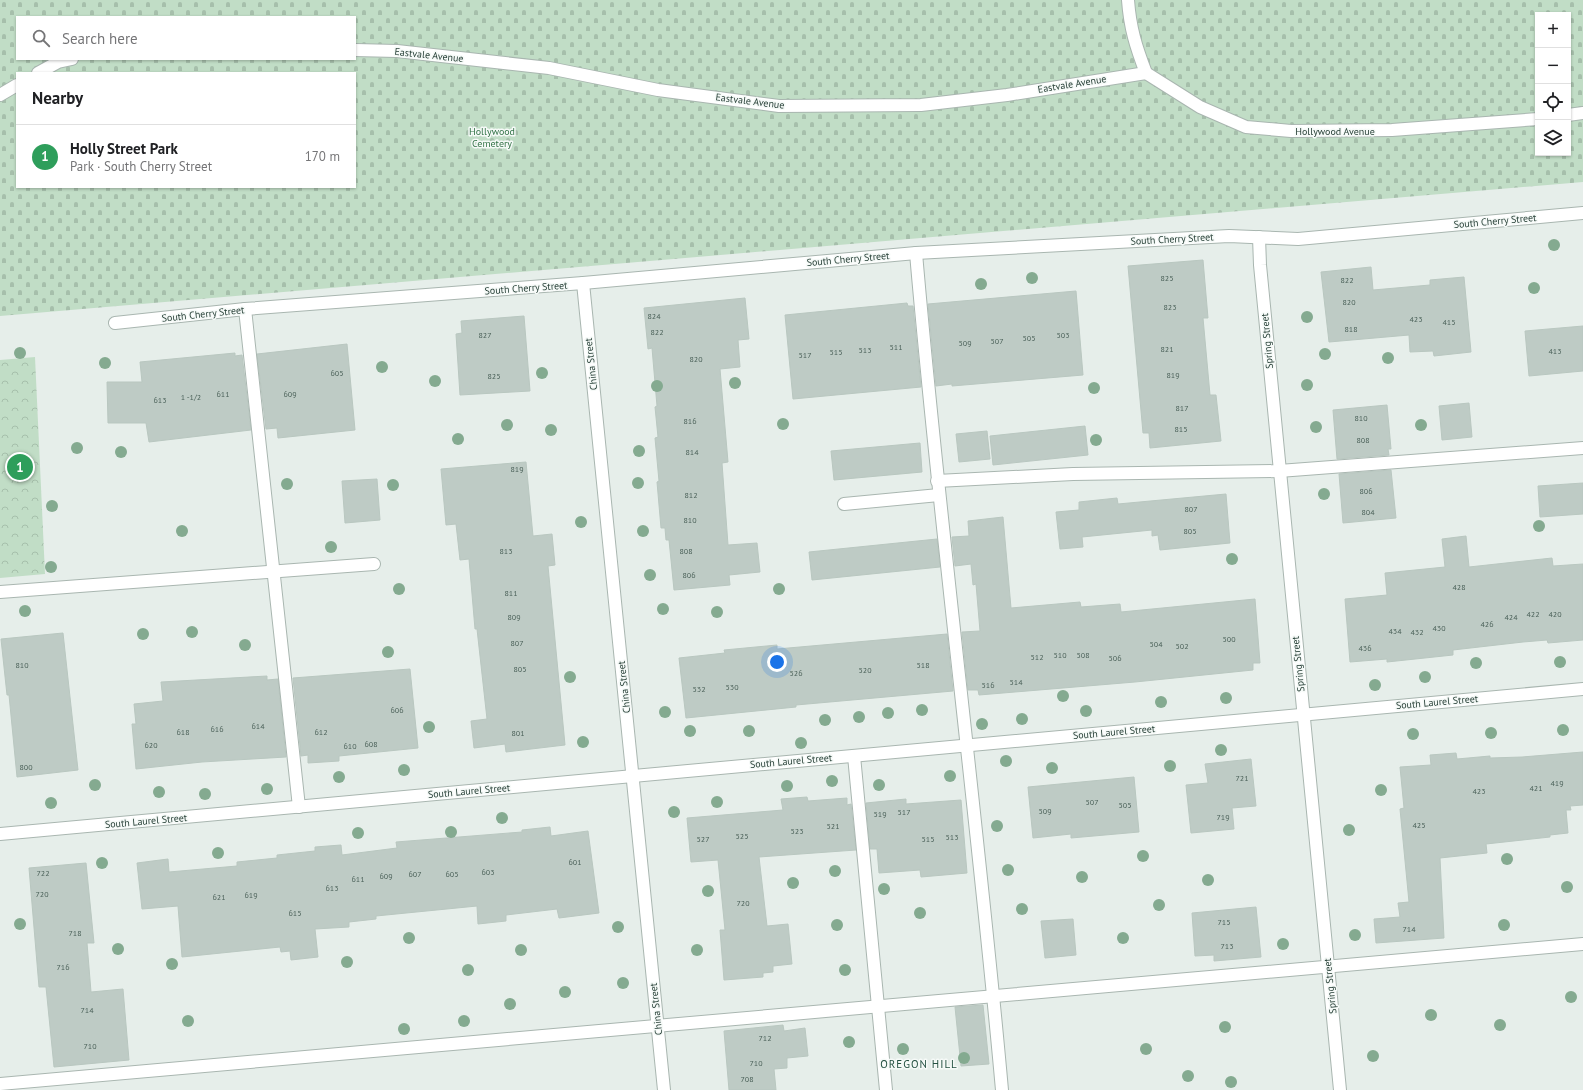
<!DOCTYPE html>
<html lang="en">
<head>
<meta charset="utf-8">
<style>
	body { margin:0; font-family:"PT Sans",sans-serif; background:#f2f2f2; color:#202124 }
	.controls { position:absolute; right:12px; top:12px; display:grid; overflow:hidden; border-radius:0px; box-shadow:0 1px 3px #0004 }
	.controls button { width:36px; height:36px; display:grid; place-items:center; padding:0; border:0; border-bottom:1px solid #e0e0e0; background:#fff; color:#202124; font:20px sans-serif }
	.you { position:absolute; left:777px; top:662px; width:14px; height:14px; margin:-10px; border:3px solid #fff; border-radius:50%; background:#1a73e8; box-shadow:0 0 0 6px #1a73e833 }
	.badge { display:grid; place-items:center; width:26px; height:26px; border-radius:50%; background:#ea580c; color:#fff; font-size:13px; font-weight:700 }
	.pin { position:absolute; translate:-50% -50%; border:2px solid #fff; box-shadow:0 1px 4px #0006 }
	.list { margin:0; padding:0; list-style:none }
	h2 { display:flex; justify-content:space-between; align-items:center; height:52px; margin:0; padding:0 16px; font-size:17px }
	h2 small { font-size:13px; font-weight:400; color:#757577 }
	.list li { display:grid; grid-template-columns:26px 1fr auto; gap:12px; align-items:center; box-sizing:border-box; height:64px; padding:0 16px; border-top:1px solid #e0e0e0 }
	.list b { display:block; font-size:15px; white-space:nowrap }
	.list p { margin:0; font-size:13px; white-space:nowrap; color:#757577 }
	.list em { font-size:13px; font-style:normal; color:#757577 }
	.icon { flex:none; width:22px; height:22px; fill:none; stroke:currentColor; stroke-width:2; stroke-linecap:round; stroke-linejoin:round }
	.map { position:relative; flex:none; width:1583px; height:1090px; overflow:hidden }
	.search { position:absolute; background:#fff; box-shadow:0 1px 3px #0004; left:16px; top:16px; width:340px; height:44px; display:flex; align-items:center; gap:10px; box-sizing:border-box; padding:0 14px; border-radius:0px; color:#757577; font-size:15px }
	.panel { position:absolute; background:#fff; box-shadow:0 1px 3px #0004; left:16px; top:72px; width:340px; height:116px; border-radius:0px }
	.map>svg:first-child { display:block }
	.cemetery { fill:url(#cemetery-stones); fill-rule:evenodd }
	.park { fill:url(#park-crowns) }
	.building { fill:#becbc5; stroke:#b9c7c0 }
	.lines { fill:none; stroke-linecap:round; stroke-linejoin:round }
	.minor-casing { stroke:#a9b6b0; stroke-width:14 }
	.minor { stroke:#fff; stroke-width:12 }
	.tree { fill:#84aa90 }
	.labels { text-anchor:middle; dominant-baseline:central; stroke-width:3; stroke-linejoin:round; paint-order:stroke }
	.number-label { font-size:8px; fill:#4c625a }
	.street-label { font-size:10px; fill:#263f36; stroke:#f6faf8 }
	.park-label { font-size:10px; fill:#337347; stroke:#f6faf8 }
	.neighbourhood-label { font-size:11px; letter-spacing:1px; fill:#235041; stroke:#f6faf8 }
</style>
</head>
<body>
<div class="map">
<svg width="1583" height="1090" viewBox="0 0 1583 1090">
	<defs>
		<pattern id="cemetery-stones" width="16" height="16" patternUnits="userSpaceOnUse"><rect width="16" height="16" fill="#c1ddc6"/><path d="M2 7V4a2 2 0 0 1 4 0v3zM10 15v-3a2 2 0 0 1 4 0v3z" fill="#a6bfab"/></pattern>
		<pattern id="park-crowns" width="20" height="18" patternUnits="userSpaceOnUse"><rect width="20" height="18" fill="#c1ddc6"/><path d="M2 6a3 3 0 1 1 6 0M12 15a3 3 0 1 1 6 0" fill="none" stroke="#a6bfab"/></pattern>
	</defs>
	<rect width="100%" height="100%" fill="#e6eeea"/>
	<path class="cemetery" d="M 0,0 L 1583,0 L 1583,182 L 0,316 ZM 1538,15 L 1568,15 L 1568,153 L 1538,153 ZM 17,17 L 355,17 L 355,59 L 17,59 ZM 17,73 L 355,73 L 355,187 L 17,187 Z"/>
	<polygon class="park" points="35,357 45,574 0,578 0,360"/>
	<g class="building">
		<polygon points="1203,260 1208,318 1203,318 1210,395 1216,395 1221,441 1150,448 1149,433 1143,433 1128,266"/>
		<polygon points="1371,267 1373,290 1430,285 1430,280 1464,277 1471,352 1434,356 1433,351 1410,352 1409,335 1329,342 1321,272"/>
		<polygon points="1076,291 1083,375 952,386 952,384 936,386 928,304"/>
		<polygon points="745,298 749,339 738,340 740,367 720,369 728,462 722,463 728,545 757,543 760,572 729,575 730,585 674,590 669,540 666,540 665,528 661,528 657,482 659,481 655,438 658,437 655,407 657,406 652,348 648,349 644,308"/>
		<polygon points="907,303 908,306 913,306 921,387 793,399 785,315"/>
		<polygon points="524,316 530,391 460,395 456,334 462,333 461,321"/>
		<polygon points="1583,326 1583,371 1529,376 1525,331"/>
		<polygon points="347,344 355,430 278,438 277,428 266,429 257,354"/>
		<polygon points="235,353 235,356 242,355 251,430 149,442 146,423 108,423 107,382 142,382 140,362"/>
		<polygon points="1469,403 1472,437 1442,440 1439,406"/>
		<polygon points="1387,405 1391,449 1388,449 1389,455 1337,459 1333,410"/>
		<polygon points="1085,426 1088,455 993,465 990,436"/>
		<polygon points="987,431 990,459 959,462 956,434"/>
		<polygon points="920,443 922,472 834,480 831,451"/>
		<polygon points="526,462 533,536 552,534 555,565 548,566 565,745 506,752 505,744 474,748 471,721 487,719 477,629 475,629 469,559 460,560 456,524 446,525 441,469"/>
		<polygon points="1391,470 1396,518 1343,523 1339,474"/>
		<polygon points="377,479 380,520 345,523 342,481"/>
		<polygon points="1583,483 1583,514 1540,517 1538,486"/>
		<polygon points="1226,494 1230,543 1160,550 1158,535 1152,536 1152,530 1082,537 1083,547 1060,549 1056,512 1079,510 1079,502 1117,498 1118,504"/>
		<polygon points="1003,517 1011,608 1080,602 1081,607 1120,604 1121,612 1255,599 1260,663 1253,663 1253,670 1135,682 979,695 978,690 968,690 962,632 980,631 976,584 973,585 971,564 955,566 952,537 969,536 968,521"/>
		<polygon points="1466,536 1469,567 1552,558 1553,566 1583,564 1583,640 1548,643 1547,640 1523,642 1453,650 1453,655 1387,662 1387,659 1350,662 1345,599 1387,595 1385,573 1445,567 1442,539"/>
		<polygon points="937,539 940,567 812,580 809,552"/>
		<polygon points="63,633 78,770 17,777 9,695 7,695 1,639"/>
		<polygon points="947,634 953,691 796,705 796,707 686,718 679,658 725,653 724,650 777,645 777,649"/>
		<polygon points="410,669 418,748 339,756 339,761 308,763 308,755 301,756 293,678"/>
		<polygon points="267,676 267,680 278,679 286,757 202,762 136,769 132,724 136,724 134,704 163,701 161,682"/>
		<polygon points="1583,752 1583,805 1570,806 1571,810 1566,810 1568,833 1550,835 1550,837 1486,844 1487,853 1440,858 1444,938 1376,943 1374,919 1400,917 1398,903 1409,902 1400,809 1404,808 1400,767 1431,765 1430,755 1456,753 1457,759 1490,756 1490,758 1522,757"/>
		<polygon points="1251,759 1256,806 1232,808 1234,829 1191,833 1186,785 1208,783 1205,764"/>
		<polygon points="1134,777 1139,832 1071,838 1071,834 1033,838 1028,787"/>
		<polygon points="807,797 808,801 847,798 847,805 851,804 856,850 759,857 767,926 788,924 792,964 773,966 773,972 763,973 763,977 724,980 720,930 725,930 718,860 691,862 687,818 783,810 781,799"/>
		<polygon points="906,799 906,804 961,800 967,873 921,877 920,870 879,873 877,849 870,849 866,803"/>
		<polygon points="550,827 551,836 588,831 599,913 559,918 557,909 506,915 506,921 478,924 477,906 376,916 376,919 349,922 349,927 315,929 318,957 291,960 290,951 281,952 280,947 182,957 178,906 142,909 137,863 168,859 169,872 237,866 237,862 277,858 277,855 315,851 315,847 341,845 342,855 397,848 396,842 522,832 522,830"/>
		<polygon points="86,863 94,943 87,943 91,992 123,989 129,1060 54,1067 46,987 39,987 29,868"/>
		<polygon points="1256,907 1261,957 1214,961 1214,955 1195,956 1192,913"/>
		<polygon points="1073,919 1076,955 1045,958 1041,921"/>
		<polygon points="983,1005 989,1064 961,1066 955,1007"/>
		<polygon points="783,1025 784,1031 805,1028 808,1056 787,1058 787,1068 774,1069 776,1090 729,1090 724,1031"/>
	</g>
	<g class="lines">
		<g class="minor-casing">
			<g id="minor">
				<path d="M 1128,0 C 1130,28 1136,47 1146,73"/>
				<polyline points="355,50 397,51 549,68 658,90 779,106 921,105 1007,95 1146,73"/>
				<polyline points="38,73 58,62 72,59"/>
				<polyline points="1146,73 1200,107 1246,127 1291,131 1392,130 1538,119"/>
				<polyline points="0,95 17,85"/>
				<polyline points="1568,115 1583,113"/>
				<polyline points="1259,237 1260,265 1340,1090"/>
				<path d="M 916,253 C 940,533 977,811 1002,1090"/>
				<polyline points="583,283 664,1090"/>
				<polyline points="245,309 299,807"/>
				<polyline points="115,323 245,309 583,283 916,253 1229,236 1298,239 1583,213"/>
				<polyline points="937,481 1073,474 1279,471 1583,448"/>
				<polyline points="844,504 939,495"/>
				<polyline points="0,592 374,564"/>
				<polyline points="854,756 886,1090"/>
				<polyline points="0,834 1583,689"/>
				<polyline points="0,1084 1583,944"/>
			</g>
		</g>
		<use href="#minor" class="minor"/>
	</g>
	<g class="tree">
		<circle cx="1554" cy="245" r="6"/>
		<circle cx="1032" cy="278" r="6"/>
		<circle cx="981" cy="284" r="6"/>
		<circle cx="1534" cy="288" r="6"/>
		<circle cx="1307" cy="317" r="6"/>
		<circle cx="20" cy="353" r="6"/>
		<circle cx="1325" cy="354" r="6"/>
		<circle cx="1388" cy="358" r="6"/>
		<circle cx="105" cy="363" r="6"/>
		<circle cx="382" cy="367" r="6"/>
		<circle cx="542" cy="373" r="6"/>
		<circle cx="435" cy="381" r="6"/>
		<circle cx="735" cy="383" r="6"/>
		<circle cx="1307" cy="385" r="6"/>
		<circle cx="657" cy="386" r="6"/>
		<circle cx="1094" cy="388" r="6"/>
		<circle cx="783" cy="424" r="6"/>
		<circle cx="507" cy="425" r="6"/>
		<circle cx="1421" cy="425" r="6"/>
		<circle cx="1316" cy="427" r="6"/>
		<circle cx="551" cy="430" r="6"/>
		<circle cx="458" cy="439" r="6"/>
		<circle cx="1096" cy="440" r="6"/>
		<circle cx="77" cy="448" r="6"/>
		<circle cx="639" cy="451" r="6"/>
		<circle cx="121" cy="452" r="6"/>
		<circle cx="638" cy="483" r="6"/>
		<circle cx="287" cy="484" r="6"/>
		<circle cx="393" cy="485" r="6"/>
		<circle cx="1324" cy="494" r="6"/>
		<circle cx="52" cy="506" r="6"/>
		<circle cx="581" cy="522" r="6"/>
		<circle cx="1539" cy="526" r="6"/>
		<circle cx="182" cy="531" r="6"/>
		<circle cx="643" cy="531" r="6"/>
		<circle cx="331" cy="547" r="6"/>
		<circle cx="1232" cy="559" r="6"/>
		<circle cx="51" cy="567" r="6"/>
		<circle cx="650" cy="575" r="6"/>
		<circle cx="399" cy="589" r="6"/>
		<circle cx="779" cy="589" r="6"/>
		<circle cx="663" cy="609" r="6"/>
		<circle cx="25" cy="611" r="6"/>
		<circle cx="717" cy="612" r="6"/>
		<circle cx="192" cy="632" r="6"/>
		<circle cx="143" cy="634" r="6"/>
		<circle cx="245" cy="645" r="6"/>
		<circle cx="388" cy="652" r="6"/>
		<circle cx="1560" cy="662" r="6"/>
		<circle cx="1476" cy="663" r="6"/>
		<circle cx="570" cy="677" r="6"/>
		<circle cx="1425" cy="677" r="6"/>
		<circle cx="1375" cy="685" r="6"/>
		<circle cx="1063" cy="696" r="6"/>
		<circle cx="1226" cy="698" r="6"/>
		<circle cx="1161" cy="702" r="6"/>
		<circle cx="922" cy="710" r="6"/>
		<circle cx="1086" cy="711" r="6"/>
		<circle cx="665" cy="712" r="6"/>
		<circle cx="888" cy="713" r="6"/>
		<circle cx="859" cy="717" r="6"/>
		<circle cx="1022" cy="719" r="6"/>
		<circle cx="825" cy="720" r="6"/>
		<circle cx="982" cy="724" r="6"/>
		<circle cx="429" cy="727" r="6"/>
		<circle cx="1563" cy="730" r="6"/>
		<circle cx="690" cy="731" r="6"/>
		<circle cx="749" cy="731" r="6"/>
		<circle cx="1491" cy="733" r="6"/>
		<circle cx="1413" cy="734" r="6"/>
		<circle cx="583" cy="742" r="6"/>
		<circle cx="801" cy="743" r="6"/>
		<circle cx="1221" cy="750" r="6"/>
		<circle cx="1006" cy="761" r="6"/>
		<circle cx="1170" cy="766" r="6"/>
		<circle cx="1052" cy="768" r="6"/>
		<circle cx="404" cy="770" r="6"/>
		<circle cx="950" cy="776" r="6"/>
		<circle cx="339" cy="777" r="6"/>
		<circle cx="832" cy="781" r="6"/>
		<circle cx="95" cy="785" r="6"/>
		<circle cx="879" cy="785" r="6"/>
		<circle cx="787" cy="786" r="6"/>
		<circle cx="267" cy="789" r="6"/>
		<circle cx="1381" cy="790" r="6"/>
		<circle cx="159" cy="792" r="6"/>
		<circle cx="205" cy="794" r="6"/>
		<circle cx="717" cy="802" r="6"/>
		<circle cx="51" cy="803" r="6"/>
		<circle cx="674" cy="812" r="6"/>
		<circle cx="502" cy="818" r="6"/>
		<circle cx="997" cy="826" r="6"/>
		<circle cx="1349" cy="830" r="6"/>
		<circle cx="451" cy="832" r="6"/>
		<circle cx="358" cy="833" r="6"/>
		<circle cx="218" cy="853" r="6"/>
		<circle cx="1143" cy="856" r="6"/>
		<circle cx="1507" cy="859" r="6"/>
		<circle cx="102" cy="863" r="6"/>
		<circle cx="1008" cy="870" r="6"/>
		<circle cx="835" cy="871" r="6"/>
		<circle cx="1082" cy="877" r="6"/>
		<circle cx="1208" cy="880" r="6"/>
		<circle cx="793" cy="883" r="6"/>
		<circle cx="1567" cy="887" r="6"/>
		<circle cx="884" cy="889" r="6"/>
		<circle cx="708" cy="891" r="6"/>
		<circle cx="1159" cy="905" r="6"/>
		<circle cx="1022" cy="909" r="6"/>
		<circle cx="920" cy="913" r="6"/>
		<circle cx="20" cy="924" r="6"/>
		<circle cx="837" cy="925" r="6"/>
		<circle cx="1504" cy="925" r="6"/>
		<circle cx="618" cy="927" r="6"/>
		<circle cx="1355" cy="935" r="6"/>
		<circle cx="409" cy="938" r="6"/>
		<circle cx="1123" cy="938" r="6"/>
		<circle cx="1283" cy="944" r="6"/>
		<circle cx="118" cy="949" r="6"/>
		<circle cx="521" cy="950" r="6"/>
		<circle cx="697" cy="950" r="6"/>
		<circle cx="347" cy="962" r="6"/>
		<circle cx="172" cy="964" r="6"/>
		<circle cx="468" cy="970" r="6"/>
		<circle cx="845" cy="970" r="6"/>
		<circle cx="623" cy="983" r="6"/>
		<circle cx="565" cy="992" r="6"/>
		<circle cx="1571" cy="997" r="6"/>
		<circle cx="510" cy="1004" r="6"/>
		<circle cx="1431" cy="1015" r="6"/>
		<circle cx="188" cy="1021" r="6"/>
		<circle cx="464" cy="1021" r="6"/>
		<circle cx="1500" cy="1025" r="6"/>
		<circle cx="1225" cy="1027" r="6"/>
		<circle cx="404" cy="1029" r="6"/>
		<circle cx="849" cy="1042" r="6"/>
		<circle cx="903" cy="1049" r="6"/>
		<circle cx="1146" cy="1049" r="6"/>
		<circle cx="1373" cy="1056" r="6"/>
		<circle cx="964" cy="1058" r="6"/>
		<circle cx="1188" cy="1076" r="6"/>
		<circle cx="1231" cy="1082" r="6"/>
	</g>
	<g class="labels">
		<g class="number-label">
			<text x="1167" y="278">825</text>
			<text x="1347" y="280">822</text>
			<text x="1349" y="302">820</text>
			<text x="1170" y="307">823</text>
			<text x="654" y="316">824</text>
			<text x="1416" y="319">423</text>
			<text x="1449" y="322">415</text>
			<text x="1351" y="329">818</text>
			<text x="657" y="332">822</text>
			<text x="485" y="335">827</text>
			<text x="1063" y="335">503</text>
			<text x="1029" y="338">505</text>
			<text x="997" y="341">507</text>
			<text x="965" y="343">509</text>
			<text x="896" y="347">511</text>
			<text x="1167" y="349">821</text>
			<text x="865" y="350">513</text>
			<text x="1555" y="351">413</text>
			<text x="836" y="352">515</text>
			<text x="805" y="355">517</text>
			<text x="696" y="359">820</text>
			<text x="337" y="373">605</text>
			<text x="1173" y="375">819</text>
			<text x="494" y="376">825</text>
			<text x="223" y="394">611</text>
			<text x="290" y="394">609</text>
			<text x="191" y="397">1 -1/2</text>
			<text x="160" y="400">613</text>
			<text x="1182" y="408">817</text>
			<text x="1361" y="418">810</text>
			<text x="690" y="421">816</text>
			<text x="1181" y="429">815</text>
			<text x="1363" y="440">808</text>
			<text x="692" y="452">814</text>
			<text x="517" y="469">819</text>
			<text x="1366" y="491">806</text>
			<text x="691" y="495">812</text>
			<text x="1191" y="509">807</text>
			<text x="1368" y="512">804</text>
			<text x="690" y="520">810</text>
			<text x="1190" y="531">805</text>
			<text x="506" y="551">813</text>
			<text x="686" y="551">808</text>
			<text x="689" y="575">806</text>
			<text x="1459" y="587">428</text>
			<text x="511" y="593">811</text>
			<text x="1533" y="614">422</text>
			<text x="1555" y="614">420</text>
			<text x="514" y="617">809</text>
			<text x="1511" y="617">424</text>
			<text x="1487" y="624">426</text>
			<text x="1439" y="628">430</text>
			<text x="1395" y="631">434</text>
			<text x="1417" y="632">432</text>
			<text x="1229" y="639">500</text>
			<text x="517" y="643">807</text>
			<text x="1156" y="644">504</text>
			<text x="1182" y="646">502</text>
			<text x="1365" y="648">436</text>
			<text x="1060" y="655">510</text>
			<text x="1083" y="655">508</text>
			<text x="1037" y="657">512</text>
			<text x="1115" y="658">506</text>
			<text x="22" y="665">810</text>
			<text x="923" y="665">518</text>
			<text x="520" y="669">805</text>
			<text x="865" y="670">520</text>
			<text x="796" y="673">526</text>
			<text x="1016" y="682">514</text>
			<text x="988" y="685">516</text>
			<text x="732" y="687">530</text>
			<text x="699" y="689">532</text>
			<text x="397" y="710">606</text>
			<text x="258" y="726">614</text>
			<text x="217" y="729">616</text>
			<text x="183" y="732">618</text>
			<text x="321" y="732">612</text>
			<text x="518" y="733">801</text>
			<text x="371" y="744">608</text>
			<text x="151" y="745">620</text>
			<text x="350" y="746">610</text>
			<text x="26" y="767">800</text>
			<text x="1242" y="778">721</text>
			<text x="1557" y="783">419</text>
			<text x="1536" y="788">421</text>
			<text x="1479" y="791">423</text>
			<text x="1092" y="802">507</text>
			<text x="1125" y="805">505</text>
			<text x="1045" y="811">509</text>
			<text x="904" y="812">517</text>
			<text x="880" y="814">519</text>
			<text x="1223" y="817">719</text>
			<text x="1419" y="825">425</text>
			<text x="833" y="826">521</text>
			<text x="797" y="831">523</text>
			<text x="742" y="836">525</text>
			<text x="952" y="837">513</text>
			<text x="703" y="839">527</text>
			<text x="928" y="839">515</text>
			<text x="575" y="862">601</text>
			<text x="488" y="872">603</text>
			<text x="43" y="873">722</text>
			<text x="415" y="874">607</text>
			<text x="452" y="874">605</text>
			<text x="386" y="876">609</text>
			<text x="358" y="879">611</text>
			<text x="332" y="888">613</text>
			<text x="42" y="894">720</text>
			<text x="251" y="895">619</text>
			<text x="219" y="897">621</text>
			<text x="743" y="903">720</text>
			<text x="295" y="913">615</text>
			<text x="1224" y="922">715</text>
			<text x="1409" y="929">714</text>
			<text x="75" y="933">718</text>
			<text x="1227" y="946">713</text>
			<text x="63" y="967">716</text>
			<text x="87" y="1010">714</text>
			<text x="765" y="1038">712</text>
			<text x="90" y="1046">710</text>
			<text x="756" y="1063">710</text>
			<text x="747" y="1079">708</text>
		</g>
		<g class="street-label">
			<text transform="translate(429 55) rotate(6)">Eastvale Avenue</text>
			<text transform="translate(1072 84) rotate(-9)">Eastvale Avenue</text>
			<text transform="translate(750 101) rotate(7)">Eastvale Avenue</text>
			<text x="1335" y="131">Hollywood Avenue</text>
			<text transform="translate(1495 221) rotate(-5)">South Cherry Street</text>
			<text transform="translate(1172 239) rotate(-3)">South Cherry Street</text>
			<text transform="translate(848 259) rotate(-5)">South Cherry Street</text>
			<text transform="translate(526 288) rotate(-4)">South Cherry Street</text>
			<text transform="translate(203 314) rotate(-6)">South Cherry Street</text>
			<text transform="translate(1267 341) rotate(-95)">Spring Street</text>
			<text transform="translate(591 364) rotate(-96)">China Street</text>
			<text transform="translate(1298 664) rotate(-96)">Spring Street</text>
			<text transform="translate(624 687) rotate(-96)">China Street</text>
			<text transform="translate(1437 702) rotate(-5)">South Laurel Street</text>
			<text transform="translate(1114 732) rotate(-5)">South Laurel Street</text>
			<text transform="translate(791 761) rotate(-5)">South Laurel Street</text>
			<text transform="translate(469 791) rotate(-5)">South Laurel Street</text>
			<text transform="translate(146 821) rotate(-5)">South Laurel Street</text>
			<text transform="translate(1330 986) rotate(-96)">Spring Street</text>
			<text transform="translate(656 1009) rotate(-96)">China Street</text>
		</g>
		<g class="park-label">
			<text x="492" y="131">Hollywood<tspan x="492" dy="12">Cemetery</tspan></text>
		</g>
		<g class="neighbourhood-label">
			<text x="919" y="1064">OREGON HILL</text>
		</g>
	</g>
</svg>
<div class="controls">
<button>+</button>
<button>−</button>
<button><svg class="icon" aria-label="locate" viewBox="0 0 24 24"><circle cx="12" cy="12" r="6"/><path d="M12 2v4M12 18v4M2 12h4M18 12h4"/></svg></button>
<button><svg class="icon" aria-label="layers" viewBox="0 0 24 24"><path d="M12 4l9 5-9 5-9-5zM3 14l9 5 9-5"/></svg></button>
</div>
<div class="you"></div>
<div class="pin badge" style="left:20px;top:467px;background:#2e9e5b">1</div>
<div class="search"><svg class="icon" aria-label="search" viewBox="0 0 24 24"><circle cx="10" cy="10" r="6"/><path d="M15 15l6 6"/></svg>Search here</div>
<section class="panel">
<h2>Nearby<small></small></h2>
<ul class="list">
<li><span class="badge" style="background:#2e9e5b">1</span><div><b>Holly Street Park</b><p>Park · South Cherry Street</p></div><em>170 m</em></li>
</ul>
</section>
</div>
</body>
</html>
